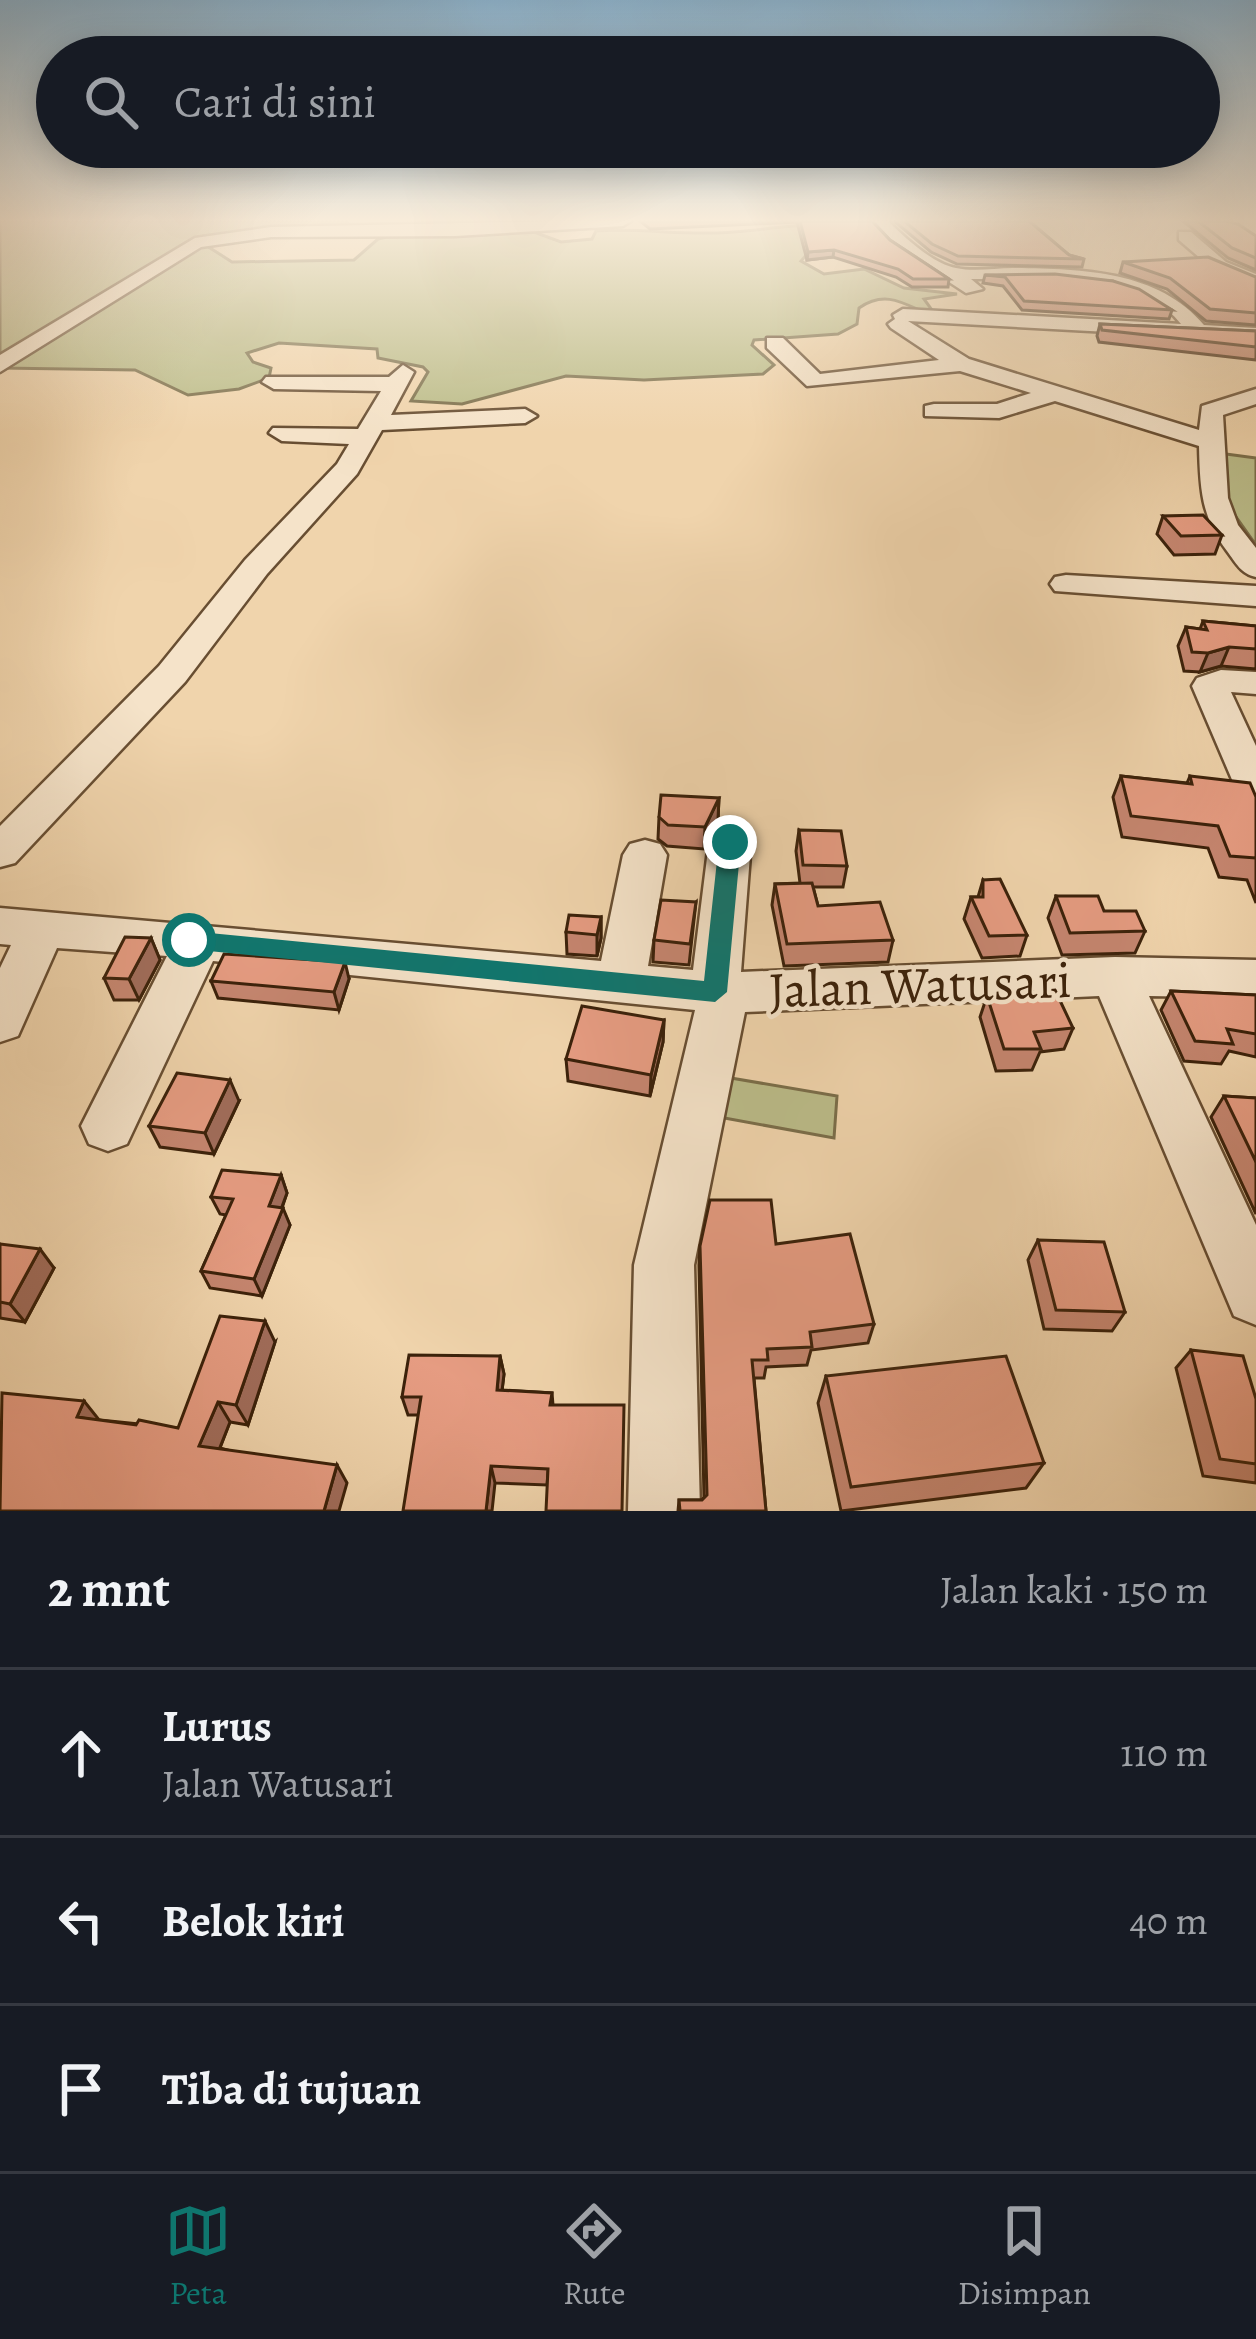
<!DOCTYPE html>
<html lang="id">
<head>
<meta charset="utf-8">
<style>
	body { margin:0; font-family:Alegreya,serif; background:#242831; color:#f1f3f6 }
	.stop { position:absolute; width:36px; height:36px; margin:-27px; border:9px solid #0f766e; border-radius:50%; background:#fff }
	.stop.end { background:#0f766e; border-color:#fff; box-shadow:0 3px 12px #0008 }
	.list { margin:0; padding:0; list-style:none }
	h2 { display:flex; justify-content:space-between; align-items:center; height:156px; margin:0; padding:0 48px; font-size:51px }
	h2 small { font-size:39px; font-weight:400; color:#9ea1a6 }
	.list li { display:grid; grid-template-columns:78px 1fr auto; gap:36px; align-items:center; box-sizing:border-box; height:168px; padding:0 48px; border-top:3px solid #363941 }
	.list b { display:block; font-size:45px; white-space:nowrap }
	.list p { margin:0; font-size:39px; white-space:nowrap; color:#9ea1a6 }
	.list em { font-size:39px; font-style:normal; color:#9ea1a6 }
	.icon { flex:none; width:66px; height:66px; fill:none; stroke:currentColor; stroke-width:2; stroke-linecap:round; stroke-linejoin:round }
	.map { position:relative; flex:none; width:1256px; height:1511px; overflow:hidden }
	.search { position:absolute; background:#171b24; box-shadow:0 6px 30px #0003; left:36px; right:36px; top:36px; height:132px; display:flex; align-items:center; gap:30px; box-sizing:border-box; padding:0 42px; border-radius:66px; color:#9ea1a6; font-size:45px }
	.sheet { height:660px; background:#171b24 }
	nav { display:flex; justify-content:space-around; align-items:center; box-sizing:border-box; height:168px; border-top:3px solid #363941; background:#171b24; font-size:33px; color:#9ea1a6 }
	nav a { display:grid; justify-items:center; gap:6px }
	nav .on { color:#0f766e }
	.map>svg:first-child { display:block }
	.green { fill:#bbbc89; stroke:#7b6e4a; stroke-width:3 }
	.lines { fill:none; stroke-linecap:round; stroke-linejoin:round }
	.minor-casing { stroke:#684e32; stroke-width:5 }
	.minor { fill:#f5e3c9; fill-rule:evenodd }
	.wall { fill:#c68670; stroke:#3b210a; stroke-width:3 }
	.shaded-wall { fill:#a16d5b; stroke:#3b210a; stroke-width:3 }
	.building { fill:#e69c82; stroke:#3b210a; stroke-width:3 }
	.route { fill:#0f766e }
	.labels { text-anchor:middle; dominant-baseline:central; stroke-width:9; stroke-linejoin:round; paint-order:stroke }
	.near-street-label { font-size:51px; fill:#3b210a; stroke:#f5e3c9 }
</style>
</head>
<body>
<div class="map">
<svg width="1256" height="1511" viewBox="0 0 1256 1511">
	<rect width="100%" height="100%" fill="#f0d4ac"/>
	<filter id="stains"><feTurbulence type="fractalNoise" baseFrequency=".00167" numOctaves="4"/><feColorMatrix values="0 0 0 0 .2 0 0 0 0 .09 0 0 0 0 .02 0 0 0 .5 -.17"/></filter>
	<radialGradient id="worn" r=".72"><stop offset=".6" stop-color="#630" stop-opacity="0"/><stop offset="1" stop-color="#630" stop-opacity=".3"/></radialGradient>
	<g class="green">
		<path d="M 0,221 L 346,221 L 349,225 L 232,232 L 207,246 L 232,262 L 354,260 L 378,239 L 387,237 L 534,232 L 561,242 L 592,239 L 596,231 C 635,228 673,234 712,233 C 744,233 777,226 809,225 L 808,253 L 801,261 L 824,274 L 864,269 L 904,288 L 957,294 L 924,299 L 932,310 L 928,314 C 903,303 885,290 859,308 L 857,324 L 838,334 L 754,340 L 752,345 L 774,365 L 763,374 L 644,380 L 566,376 L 462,404 L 411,401 L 428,372 L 423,367 L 378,358 L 377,349 L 279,343 L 247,353 L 253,362 L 271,368 L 269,378 L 239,389 L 188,395 L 135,370 L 0,368 Z"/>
		<polygon points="1226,454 1256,458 1256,545 1224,500"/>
		<polygon points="725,1077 837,1096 834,1138 719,1117"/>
	</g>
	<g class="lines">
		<g class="minor-casing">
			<g id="minor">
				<polygon points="564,221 631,221 623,226 455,236 271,237 201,247 0,372 0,355 195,238 271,227"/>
				<path d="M 871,221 L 888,221 C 904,237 933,264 956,268 C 974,272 995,268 1013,268 C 1080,269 1158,270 1204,325 L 1256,328 L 1256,340 L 908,321 L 969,359 L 1199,430 L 1202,406 L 1256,389 L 1256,404 L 1223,415 L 1228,498 L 1238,525 L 1256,548 L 1256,577 C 1241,574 1236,563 1227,551 C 1201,517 1200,488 1199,446 L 1055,401 L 999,418 L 925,416 L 925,406 L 934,404 L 997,404 L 1031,393 L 960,371 L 807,386 L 767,348 L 767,338 L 783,338 L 820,374 L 939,360 L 891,328 L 888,324 L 895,319 L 893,315 L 903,309 L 1181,324 C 1137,268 1034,279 971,279 L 983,289 L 966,293 L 891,244 Z"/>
				<polygon points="1179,232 1191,232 1226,262 1256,274 1256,287 1214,270 1179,240"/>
				<polygon points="403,365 414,372 391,415 525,409 537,416 525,423 382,430 357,474 267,574 185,682 15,863 0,867 0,826 159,666 245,560 337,464 349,444 282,441 269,433 273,428 358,429 381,391 274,389 262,382 266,377 389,377"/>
				<polygon points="1066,575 1256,586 1256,606 1055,591 1050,584 1055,577"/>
				<polygon points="1221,670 1256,672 1256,694 1231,692 1256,746 1256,802 1242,799 1236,789 1192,686 1197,678"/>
				<polygon points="730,827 745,831 751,842 741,972 1115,957 1256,960 1256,998 1149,996 1256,1225 1256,1325 1234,1316 1099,996 745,1012 694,1265 700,1511 628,1511 634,1265 695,1010 213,961 127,1144 108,1151 89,1144 81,1126 167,956 57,948 18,1036 0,1042 0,968 11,945 0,944 0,908 601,961 623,855 630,844 645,840 660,844 667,855 648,966 693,970 709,842 715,831"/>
			</g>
		</g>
		<use href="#minor" class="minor"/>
	</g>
	<g class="wall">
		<polygon points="640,221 872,221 890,240 949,279 948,287 912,287 896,277 833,257 807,260 797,222 650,229"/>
		<polygon points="894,221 1029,221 1069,255 1084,259 1082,267 957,264 931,252"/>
		<polygon points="1183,221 1226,221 1256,236 1256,270 1228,258"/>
		<polygon points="1123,262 1256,277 1256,325 1206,321 1167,289 1120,273"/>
		<polygon points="985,275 1113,281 1172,310 1169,319 1022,310 1003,286 983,283"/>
		<polygon points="1100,324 1256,331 1256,360 1099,342 1097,336"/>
		<polygon points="1163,516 1222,535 1215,554 1174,555 1157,534"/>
		<polygon points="1203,621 1256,626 1256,669 1221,666 1200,672 1184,671 1178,646 1186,627 1200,629"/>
		<polygon points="1121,776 1187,783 1190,776 1256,797 1256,903 1247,880 1219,877 1208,848 1122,837 1113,797"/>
		<polygon points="719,798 718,819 704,849 667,846 658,839 659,817"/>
		<polygon points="799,830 847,866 843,887 813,887 818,906 893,940 888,962 784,966 772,905 775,884 800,883 796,851"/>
		<polygon points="983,880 1027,935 1020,956 982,958 964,919 971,897 978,897"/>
		<polygon points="1056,896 1104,911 1145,931 1135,953 1062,955 1048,918"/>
		<polygon points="696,902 689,965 653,962 654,940"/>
		<polygon points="601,917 601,938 597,956 567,954 566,932"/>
		<polygon points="151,938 160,960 139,1000 114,1000 104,978"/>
		<polygon points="349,979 339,1010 218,998 211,981"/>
		<polygon points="1171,991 1256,995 1256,1057 1229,1051 1221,1064 1184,1061 1161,1010"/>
		<polygon points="987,996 1073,1028 1064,1049 1040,1052 1032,1070 996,1071 980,1017"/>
		<polygon points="664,1020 663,1042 650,1096 568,1081 566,1059"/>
		<polygon points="1224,1096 1256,1098 1256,1214 1211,1117"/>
		<polygon points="239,1101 214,1154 160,1147 149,1126"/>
		<polygon points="281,1175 287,1193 282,1208 290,1225 262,1296 210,1288 201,1271 226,1215 220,1214 211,1197"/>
		<polygon points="1038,1240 1125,1312 1112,1331 1044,1329 1028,1260"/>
		<polygon points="0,1244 54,1268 25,1322 0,1318"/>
		<polygon points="776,1244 874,1324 868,1343 811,1350 807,1365 766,1367 764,1378 754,1378 766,1511 678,1511 679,1500 702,1500 704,1497 699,1265 700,1246"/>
		<polygon points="275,1342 248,1425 230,1422 220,1448 347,1483 100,1420 178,1428"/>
		<polygon points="1191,1350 1256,1399 1256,1483 1203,1476 1176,1368"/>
		<polygon points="500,1356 504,1374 502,1390 552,1393 553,1405 547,1485 495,1483 418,1415 408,1415 402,1397"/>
		<polygon points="826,1376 1044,1463 1026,1488 841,1511 818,1403"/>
	</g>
	<g class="shaded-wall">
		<polygon points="834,250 833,257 807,260 808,252"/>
		<polygon points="1229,647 1221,666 1200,672 1208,653"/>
		<polygon points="719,798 718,819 704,849 705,827"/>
		<polygon points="601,917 601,938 597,956 597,935"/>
		<polygon points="151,938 160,960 139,1000 129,979"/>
		<polygon points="345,962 349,979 339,1010 334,992"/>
		<polygon points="664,1020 663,1042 650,1096 651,1075"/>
		<polygon points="230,1080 239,1101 214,1154 205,1133"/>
		<polygon points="281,1175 287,1193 276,1223 269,1206"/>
		<polygon points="283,1208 290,1225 262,1296 254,1279"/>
		<polygon points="40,1249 54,1268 25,1322 10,1304"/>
		<polygon points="265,1321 275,1342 248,1425 236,1405"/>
		<polygon points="500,1356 504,1374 500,1408 497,1390"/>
		<polygon points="84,1401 100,1421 77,1417"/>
		<polygon points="218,1402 230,1422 213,1465 199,1446"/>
		<polygon points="337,1465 347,1483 339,1511 324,1511"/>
		<polygon points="491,1466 495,1483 492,1511 486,1511"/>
	</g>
	<g class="building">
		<polygon points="800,221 872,221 890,240 949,279 913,279 898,269 834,250 808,252"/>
		<polygon points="904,221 1029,221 1069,255 1084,259 958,256 932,244"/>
		<polygon points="1198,221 1226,221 1238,224 1256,236 1256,258 1232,248"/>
		<polygon points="1208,257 1256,277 1256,313 1210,309 1170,278 1123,262"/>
		<polygon points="1055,274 1113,281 1139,289 1172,310 1024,301 1005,277 985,275"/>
		<polygon points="1100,324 1256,331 1256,347 1102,330"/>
		<polygon points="1203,515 1222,535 1181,536 1163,516"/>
		<polygon points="1203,621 1256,626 1256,649 1229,647 1208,653 1192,652 1186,627 1207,630"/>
		<polygon points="1121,776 1192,784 1190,776 1250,783 1256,797 1256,858 1230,856 1218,826 1131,816"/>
		<polygon points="661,795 719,798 705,827 668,825 659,817"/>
		<polygon points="799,830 841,831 847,866 803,865"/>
		<polygon points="1000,879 1027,935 989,936 971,897 983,897 983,880"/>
		<polygon points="812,883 818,906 880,902 893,940 787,944 775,884"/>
		<polygon points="1056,896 1098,896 1104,911 1136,911 1145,931 1070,933"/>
		<polygon points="661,900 696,902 690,944 654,940"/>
		<polygon points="569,915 601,917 597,935 566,932"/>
		<polygon points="125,937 151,938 129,979 104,978"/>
		<polygon points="224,954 345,962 334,992 211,981"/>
		<polygon points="1055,990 1073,1028 1034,1032 1041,1049 1004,1049 987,996"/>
		<polygon points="1171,991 1256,995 1256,1034 1227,1029 1233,1044 1195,1041"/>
		<polygon points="582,1006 664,1020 651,1075 566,1059"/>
		<polygon points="177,1073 230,1080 205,1133 149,1126"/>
		<polygon points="1224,1096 1256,1098 1256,1162"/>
		<polygon points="222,1170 281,1175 269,1206 283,1208 254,1279 201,1271 233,1199 211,1197"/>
		<polygon points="710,1200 771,1200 776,1244 850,1234 874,1324 810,1332 812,1347 767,1349 768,1360 752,1360 766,1511 680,1511 679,1500 702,1500 707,1495 700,1246"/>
		<polygon points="1038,1240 1104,1242 1125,1312 1056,1310"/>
		<polygon points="0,1244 40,1249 10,1304 0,1302"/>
		<polygon points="220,1316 265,1321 236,1405 218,1402 199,1446 337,1465 324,1511 0,1511 2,1393 84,1401 77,1417 136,1425 139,1420 178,1428"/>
		<polygon points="1191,1350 1243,1356 1256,1399 1256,1464 1220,1459"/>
		<polygon points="409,1355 500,1356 497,1390 552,1393 550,1405 624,1405 622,1511 546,1511 548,1469 491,1466 486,1511 403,1511 421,1397 402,1397"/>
		<polygon points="1006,1356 1044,1463 851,1487 826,1376"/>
	</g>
	<linearGradient id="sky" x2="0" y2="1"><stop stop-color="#8ab5d3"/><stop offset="0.51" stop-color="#f8ecda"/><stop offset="1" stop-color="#f8ecda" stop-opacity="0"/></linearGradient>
	<rect width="1256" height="432" fill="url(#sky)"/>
	<polygon class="route" points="730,835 741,842 727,992 715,1002 189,949 178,940 189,931 704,981 719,842"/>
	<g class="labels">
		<g class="near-street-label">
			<text transform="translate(920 985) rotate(-2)">Jalan Watusari</text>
		</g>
	</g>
	<rect width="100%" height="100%" filter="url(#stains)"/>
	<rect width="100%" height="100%" fill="url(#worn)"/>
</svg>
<div class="stop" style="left:189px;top:940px"></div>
<div class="stop end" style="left:730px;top:842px"></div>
<div class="search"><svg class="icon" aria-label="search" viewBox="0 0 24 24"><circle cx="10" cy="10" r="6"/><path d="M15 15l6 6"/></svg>Cari di sini</div>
</div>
<section class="sheet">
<h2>2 mnt<small>Jalan kaki · 150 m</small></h2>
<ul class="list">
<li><svg class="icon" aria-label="ahead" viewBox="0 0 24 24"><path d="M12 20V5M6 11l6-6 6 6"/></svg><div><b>Lurus</b><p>Jalan Watusari</p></div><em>110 m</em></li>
<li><svg class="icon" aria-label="left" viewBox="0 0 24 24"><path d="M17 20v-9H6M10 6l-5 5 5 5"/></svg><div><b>Belok kiri</b></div><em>40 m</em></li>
<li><svg class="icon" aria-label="arrive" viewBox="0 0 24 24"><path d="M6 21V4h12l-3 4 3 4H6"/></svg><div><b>Tiba di tujuan</b></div></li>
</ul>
</section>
<nav>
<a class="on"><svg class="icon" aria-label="map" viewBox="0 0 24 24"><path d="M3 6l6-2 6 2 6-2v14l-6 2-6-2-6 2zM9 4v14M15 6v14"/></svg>Peta</a>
<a><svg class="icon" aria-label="directions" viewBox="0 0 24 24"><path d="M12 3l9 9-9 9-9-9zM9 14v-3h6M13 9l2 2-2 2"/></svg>Rute</a>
<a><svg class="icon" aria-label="saved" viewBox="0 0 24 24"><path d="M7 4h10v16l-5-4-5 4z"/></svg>Disimpan</a>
</nav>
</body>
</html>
